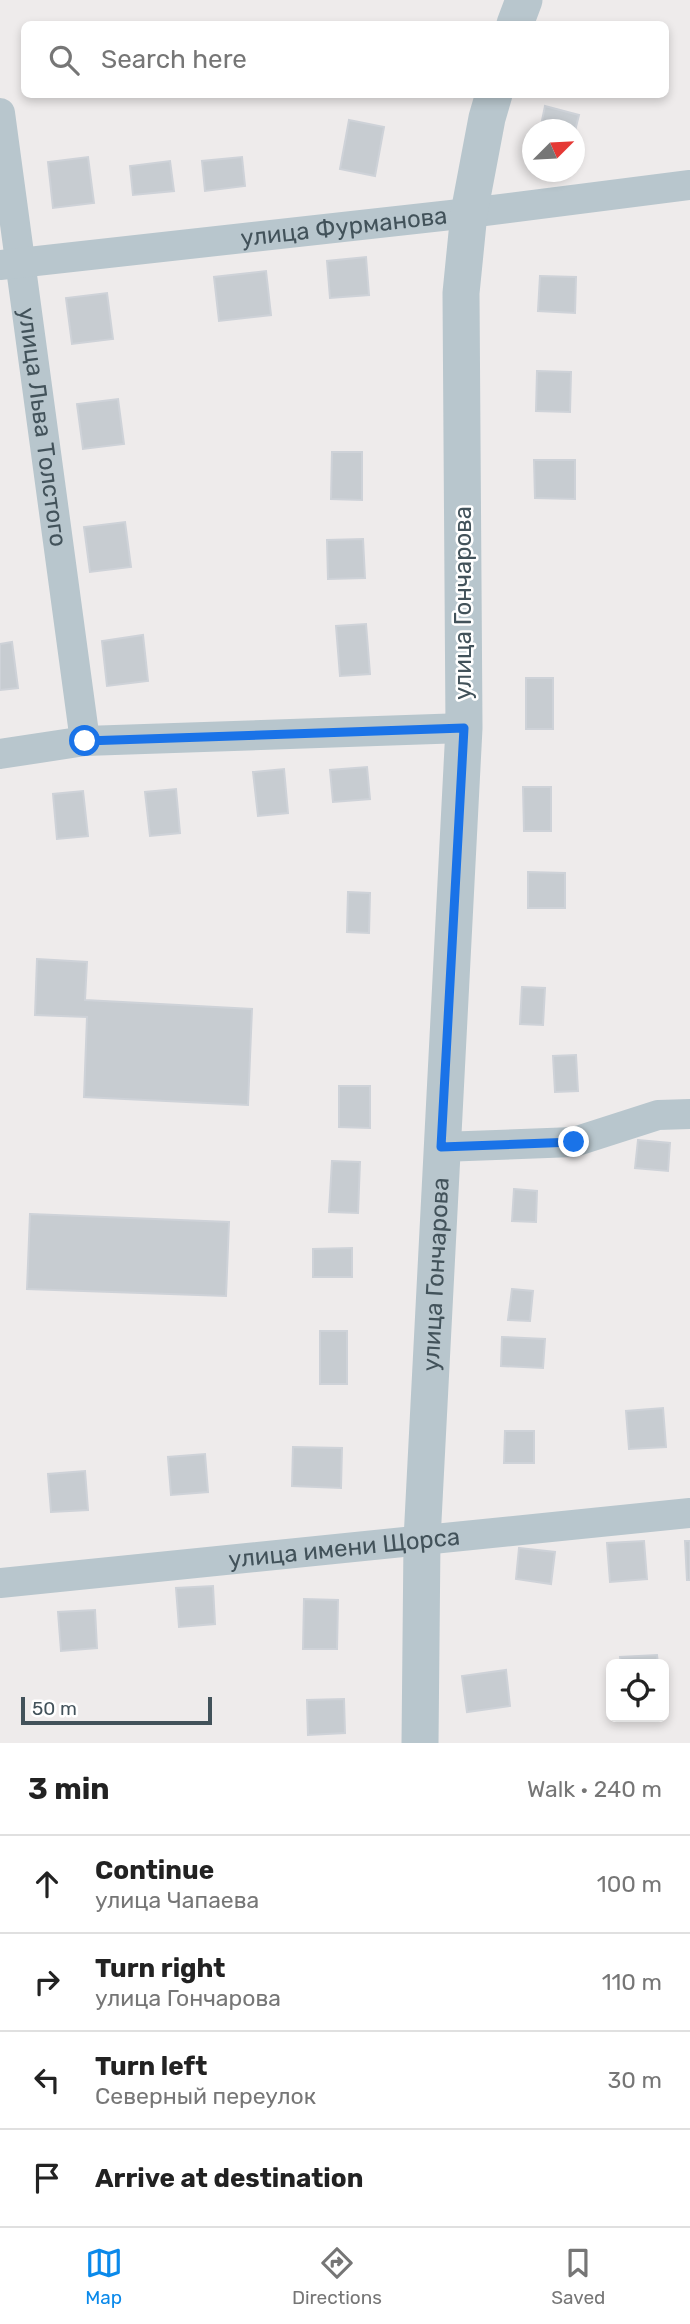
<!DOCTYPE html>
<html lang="en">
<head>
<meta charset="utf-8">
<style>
	body { margin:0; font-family:Rubik,sans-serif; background:#f6f6f6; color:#222 }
	.controls { position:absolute; right:21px; bottom:21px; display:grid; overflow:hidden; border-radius:10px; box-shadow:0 4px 10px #0003 }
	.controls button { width:63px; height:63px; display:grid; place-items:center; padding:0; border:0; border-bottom:2px solid #e0e0e0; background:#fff; color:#222; font:35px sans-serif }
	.compass { position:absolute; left:522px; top:119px; width:63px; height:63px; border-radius:50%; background:#fff; box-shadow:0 4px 10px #0003; rotate:66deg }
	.scale { position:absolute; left:21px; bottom:18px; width:191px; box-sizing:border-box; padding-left:7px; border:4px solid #42525a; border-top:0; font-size:19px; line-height:24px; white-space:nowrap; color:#42525a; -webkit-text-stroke:5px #fff; paint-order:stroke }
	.stop { position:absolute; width:21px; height:21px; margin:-16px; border:5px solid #1a73e8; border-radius:50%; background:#fff }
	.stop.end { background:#1a73e8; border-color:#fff; box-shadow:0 2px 7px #0008 }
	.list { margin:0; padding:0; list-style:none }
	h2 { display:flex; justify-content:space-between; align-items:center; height:91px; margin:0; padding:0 28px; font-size:30px }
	h2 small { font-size:23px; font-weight:400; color:#767676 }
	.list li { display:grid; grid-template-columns:46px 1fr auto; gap:21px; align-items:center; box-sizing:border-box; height:98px; padding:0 28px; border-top:2px solid #e0e0e0 }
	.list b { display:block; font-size:26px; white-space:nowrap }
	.list p { margin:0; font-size:23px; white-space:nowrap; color:#767676 }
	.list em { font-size:23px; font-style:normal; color:#767676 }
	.icon { flex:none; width:38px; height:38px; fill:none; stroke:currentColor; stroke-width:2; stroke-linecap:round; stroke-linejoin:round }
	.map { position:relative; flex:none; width:690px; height:1743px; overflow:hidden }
	.search { position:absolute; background:#fff; box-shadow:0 4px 10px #0003; left:21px; right:21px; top:21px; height:77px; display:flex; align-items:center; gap:18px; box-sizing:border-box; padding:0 24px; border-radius:10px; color:#767676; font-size:26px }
	.sheet { height:483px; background:#fff }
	nav { display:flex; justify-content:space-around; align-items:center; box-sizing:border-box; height:98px; border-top:2px solid #e0e0e0; background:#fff; font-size:19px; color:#767676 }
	nav a { display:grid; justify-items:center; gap:4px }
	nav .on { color:#0a89ea }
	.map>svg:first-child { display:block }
	.building { fill:#c7ccd1; stroke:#ced2d8; stroke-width:2 }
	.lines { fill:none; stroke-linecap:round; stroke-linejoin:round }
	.minor { stroke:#b8c6cd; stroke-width:30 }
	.tertiary { stroke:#b8c6cd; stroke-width:37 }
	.route { stroke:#1a73e8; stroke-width:9 }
	.labels { text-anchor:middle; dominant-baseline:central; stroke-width:5; stroke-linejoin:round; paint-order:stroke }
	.street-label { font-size:24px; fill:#42525a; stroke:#fff }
</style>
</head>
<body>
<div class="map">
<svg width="690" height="1743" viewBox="0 0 690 1743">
	<rect width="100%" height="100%" fill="#eeebeb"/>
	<g class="building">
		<polygon points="545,106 579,115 574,135 574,130 540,130"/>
		<polygon points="349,120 384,127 375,176 340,169"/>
		<polygon points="88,157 94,203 53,208 48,162"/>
		<polygon points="242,157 245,186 205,191 202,161"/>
		<polygon points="170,161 174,191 133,195 130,166"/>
		<polygon points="366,257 369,295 330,298 327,261"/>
		<polygon points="266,271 271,315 219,321 214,277"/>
		<polygon points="540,276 576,277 575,313 538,311"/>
		<polygon points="107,293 113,339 72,344 66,298"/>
		<polygon points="537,371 571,372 570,412 536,411"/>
		<polygon points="118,399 124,444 83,449 77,404"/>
		<polygon points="332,452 362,452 362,500 331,499"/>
		<polygon points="534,460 575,460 575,499 535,498"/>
		<polygon points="125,522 131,567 90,572 84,527"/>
		<polygon points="363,539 365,578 328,579 327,540"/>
		<polygon points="366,624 370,674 340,676 336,626"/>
		<polygon points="143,635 148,681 107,686 102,641"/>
		<polygon points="12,642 18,688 0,690 0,644"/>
		<rect x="526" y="678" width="27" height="51"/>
		<polygon points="367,767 370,799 333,802 330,770"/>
		<polygon points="284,769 288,813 258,816 253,772"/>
		<polygon points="523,787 551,787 551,831 524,831"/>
		<polygon points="176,789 180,833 150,836 145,792"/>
		<polygon points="83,791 88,836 57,839 53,794"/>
		<polygon points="528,872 565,873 565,908 528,908"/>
		<polygon points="348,892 370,893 369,933 347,932"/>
		<polygon points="37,959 87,962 85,1000 252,1009 248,1105 84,1097 87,1017 35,1015"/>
		<polygon points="522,987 545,988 543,1025 520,1024"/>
		<polygon points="576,1055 578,1091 555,1092 553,1056"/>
		<polygon points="339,1086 370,1086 370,1128 339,1127"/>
		<polygon points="638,1140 670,1143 668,1171 635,1168"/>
		<polygon points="332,1161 360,1162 358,1213 329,1212"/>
		<polygon points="514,1189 537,1191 536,1222 512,1221"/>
		<polygon points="30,1214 229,1222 226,1296 27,1289"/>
		<polygon points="352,1248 352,1277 313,1277 313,1249"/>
		<polygon points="512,1289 533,1291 530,1321 508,1320"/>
		<rect x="320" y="1331" width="27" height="53"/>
		<polygon points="502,1337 545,1339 543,1368 501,1366"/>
		<polygon points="663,1408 666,1447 629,1449 626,1411"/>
		<polygon points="505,1431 534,1431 534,1463 504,1463"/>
		<polygon points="293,1447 342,1448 341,1488 292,1486"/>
		<polygon points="205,1454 208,1492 171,1495 168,1457"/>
		<polygon points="85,1471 88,1510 51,1512 48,1474"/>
		<polygon points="644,1541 647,1579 610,1582 607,1543"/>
		<polygon points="685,1541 690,1541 690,1580 687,1580"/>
		<polygon points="519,1548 555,1552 551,1584 516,1579"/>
		<polygon points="213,1586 215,1624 179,1627 176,1588"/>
		<polygon points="304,1599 338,1600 337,1649 303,1649"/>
		<polygon points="95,1610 97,1648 61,1651 58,1612"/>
		<polygon points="657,1655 658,1664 621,1664 620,1657"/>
		<polygon points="506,1670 510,1706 467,1712 462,1676"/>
		<polygon points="344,1699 345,1733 308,1735 307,1700"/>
	</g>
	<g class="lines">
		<g class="minor">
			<path id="s1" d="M 0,113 L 85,741"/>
			<path id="s2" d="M 0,265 L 469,213 L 690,185"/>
			<polyline points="0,754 85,741 464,728"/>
			<polyline points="441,1147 574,1142 658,1115 690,1114"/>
			<path id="s3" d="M 0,1583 L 690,1513"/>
		</g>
		<g class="tertiary">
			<polyline points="515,24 524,0"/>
			<path id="s4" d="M 420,1743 L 422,1540 L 464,728 L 461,293 L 469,213 L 487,118 L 494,94"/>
		</g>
	</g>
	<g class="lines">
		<polyline class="route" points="85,741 464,728 441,1147 574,1142"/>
	</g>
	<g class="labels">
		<g class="street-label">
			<text stroke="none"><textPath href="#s2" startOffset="346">улица Фурманова</textPath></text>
			<text stroke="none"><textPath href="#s1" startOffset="317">улица Льва Толстого</textPath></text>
			<text transform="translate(463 603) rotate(-90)">улица Гончарова</text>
			<text stroke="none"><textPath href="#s4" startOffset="469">улица Гончарова</textPath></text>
			<text stroke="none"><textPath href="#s3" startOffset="346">улица имени Щорса</textPath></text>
		</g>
	</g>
</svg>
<div class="controls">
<button><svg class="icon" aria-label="locate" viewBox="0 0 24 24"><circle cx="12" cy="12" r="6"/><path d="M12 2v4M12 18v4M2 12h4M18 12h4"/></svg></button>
</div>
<svg class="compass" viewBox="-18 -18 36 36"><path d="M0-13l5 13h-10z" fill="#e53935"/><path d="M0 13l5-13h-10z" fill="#767676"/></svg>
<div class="scale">50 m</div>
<div class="stop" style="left:85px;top:741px"></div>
<div class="stop end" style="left:574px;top:1142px"></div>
<div class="search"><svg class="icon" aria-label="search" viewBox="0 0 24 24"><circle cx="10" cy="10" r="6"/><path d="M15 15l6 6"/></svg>Search here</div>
</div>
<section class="sheet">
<h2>3 min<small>Walk · 240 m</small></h2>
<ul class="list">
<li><svg class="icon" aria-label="ahead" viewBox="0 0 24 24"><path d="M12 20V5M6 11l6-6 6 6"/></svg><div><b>Continue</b><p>улица Чапаева</p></div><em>100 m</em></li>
<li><svg class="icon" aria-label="right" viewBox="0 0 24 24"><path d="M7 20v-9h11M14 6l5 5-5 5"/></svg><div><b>Turn right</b><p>улица Гончарова</p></div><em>110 m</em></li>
<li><svg class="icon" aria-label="left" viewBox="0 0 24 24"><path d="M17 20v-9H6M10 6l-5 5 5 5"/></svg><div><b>Turn left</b><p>Северный переулок</p></div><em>30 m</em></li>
<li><svg class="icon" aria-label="arrive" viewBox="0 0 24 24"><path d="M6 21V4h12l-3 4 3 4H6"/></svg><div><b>Arrive at destination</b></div></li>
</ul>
</section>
<nav>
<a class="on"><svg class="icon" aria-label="map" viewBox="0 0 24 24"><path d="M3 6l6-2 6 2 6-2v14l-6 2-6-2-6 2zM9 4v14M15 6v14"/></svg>Map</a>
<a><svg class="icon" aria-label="directions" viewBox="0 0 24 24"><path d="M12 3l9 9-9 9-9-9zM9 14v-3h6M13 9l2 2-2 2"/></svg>Directions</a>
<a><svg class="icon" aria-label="saved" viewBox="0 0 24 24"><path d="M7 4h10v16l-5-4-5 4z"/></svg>Saved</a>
</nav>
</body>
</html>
